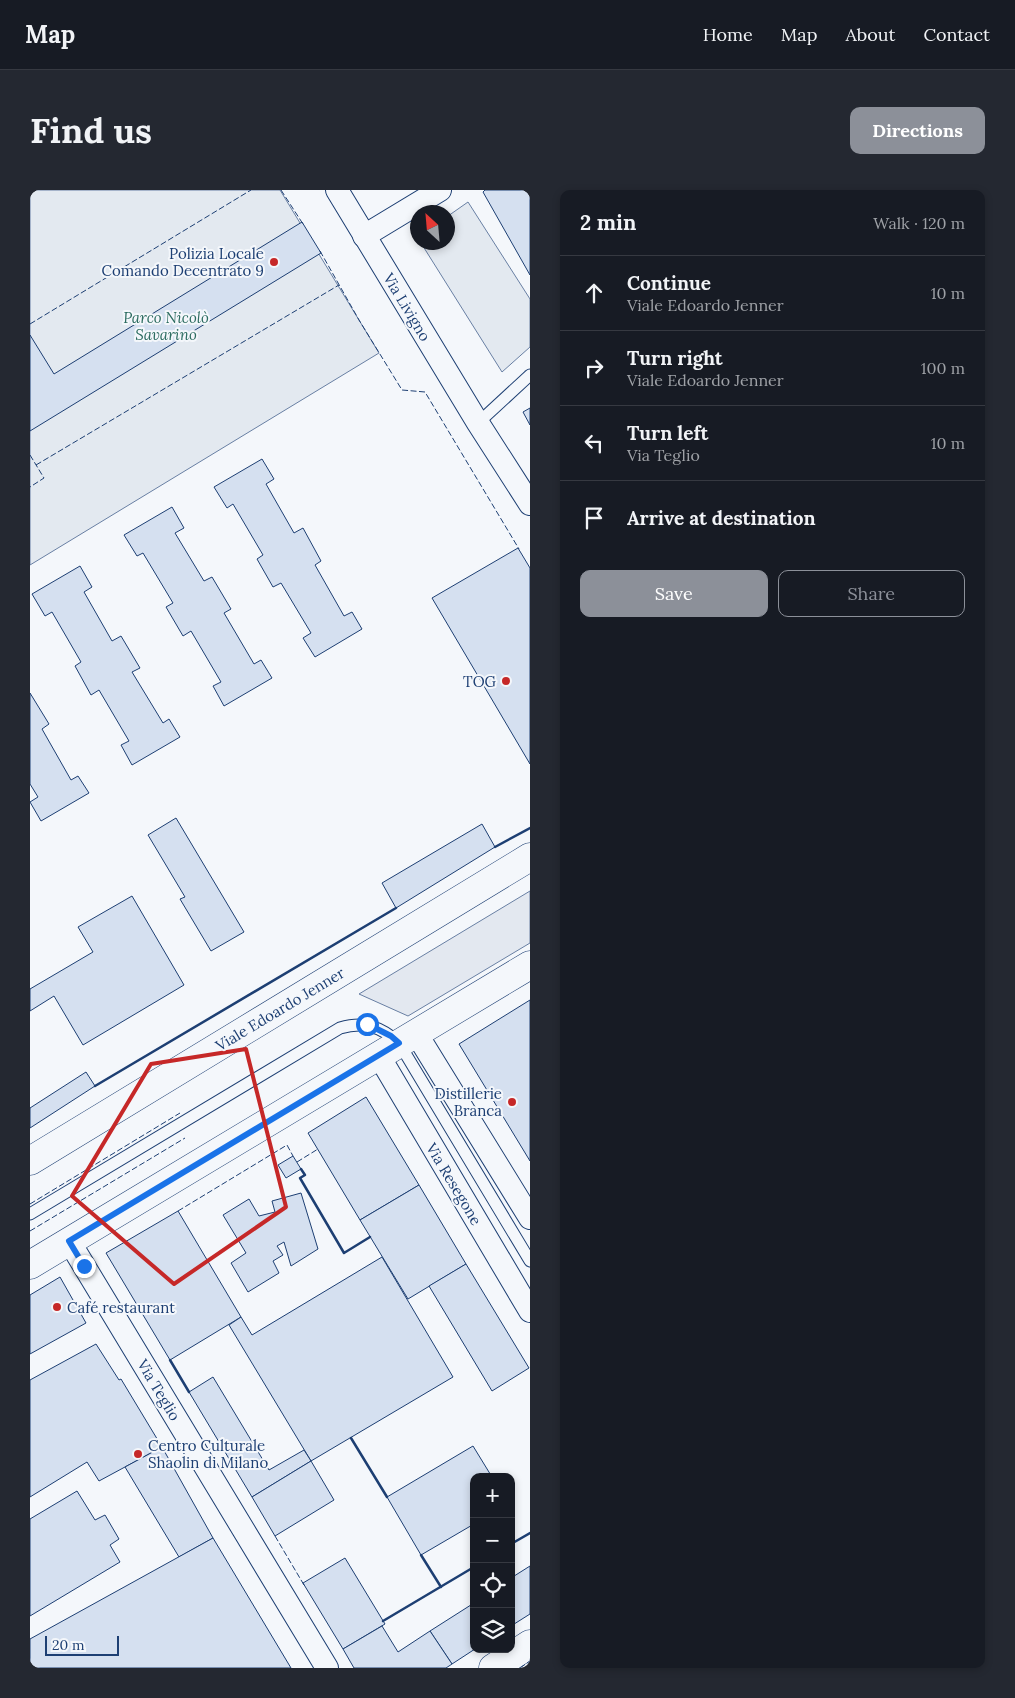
<!DOCTYPE html>
<html lang="en">
<head>
<meta charset="utf-8">
<style>
	body { margin:0; font-family:Lora,serif; background:#242831; color:#f1f3f6 }
	.controls { position:absolute; right:15px; bottom:15px; display:grid; overflow:hidden; border-radius:10px; box-shadow:0 2px 8px #0003 }
	.controls button { width:45px; height:45px; display:grid; place-items:center; padding:0; border:0; border-bottom:1px solid #363941; background:#171b24; color:#f1f3f6; font:25px sans-serif }
	.compass { position:absolute; left:380px; top:15px; width:45px; height:45px; border-radius:50%; background:#171b24; box-shadow:0 2px 8px #0003; rotate:334deg }
	.scale { position:absolute; left:15px; bottom:12px; width:74px; box-sizing:border-box; padding-left:5px; border:2px solid #1d3f73; border-top:0; font-size:14px; line-height:18px; white-space:nowrap; color:#1d3f73; -webkit-text-stroke:4px #f4f7fb; paint-order:stroke }
	.stop { position:absolute; width:15px; height:15px; margin:-11px; border:4px solid #1a73e8; border-radius:50%; background:#fff }
	.stop.end { background:#1a73e8; border-color:#fff; box-shadow:0 1px 5px #0008 }
	.list { margin:0; padding:0; list-style:none }
	h2 { display:flex; justify-content:space-between; align-items:center; height:65px; margin:0; padding:0 20px; font-size:21px }
	h2 small { font-size:16px; font-weight:400; color:#9ea1a6 }
	.list li { display:grid; grid-template-columns:32px 1fr auto; gap:15px; align-items:center; box-sizing:border-box; height:75px; padding:0 20px; border-top:1px solid #363941 }
	.list b { display:block; font-size:19px; white-space:nowrap }
	.list p { margin:0; font-size:16px; white-space:nowrap; color:#9ea1a6 }
	.list em { font-size:16px; font-style:normal; color:#9ea1a6 }
	.actions { display:flex; gap:10px; padding:15px 20px }
	.actions a { flex:1; padding:11px 0; border:1px solid #8c9099; border-radius:10px; text-align:center; font-size:18px; color:#8c9099 }
	.actions .main { background:#8c9099; color:#fff }
	.icon { flex:none; width:28px; height:28px; fill:none; stroke:currentColor; stroke-width:2; stroke-linecap:round; stroke-linejoin:round }
	.map { position:relative; flex:none; width:500px; height:1478px; overflow:hidden; border-radius:10px }
	header { display:flex; align-items:center; gap:30px; box-sizing:border-box; height:70px; padding:0 25px; background:#171b24; border-bottom:1px solid #363941 }
	header strong { font-size:24px }
	nav { display:flex; gap:28px; margin-inline-start:auto; font-size:18px }
	.intro { display:flex; align-items:center; justify-content:space-between; box-sizing:border-box; height:120px; padding:0 30px }
	h1 { margin:0; font-size:35px }
	.button { padding:12px 22px; border-radius:10px; background:#8c9099; color:#fff; font-size:18px; font-weight:700 }
	main { display:flex; gap:30px; padding:0 30px }
	aside { flex:1; background:#171b24; border-radius:10px; box-shadow:0 2px 8px #0003 }
	.map>svg:first-child { display:block }
	.green { fill:#e3e9f0; stroke:#687fa3 }
	.parking { fill:#e3e8f0; stroke:#687fa3 }
	.building { fill:#d5e0f0; stroke:#1d3f73 }
	.lines { fill:none; stroke-linecap:round; stroke-linejoin:round }
	.lane-casing { stroke:#1d3f73; stroke-width:13 }
	.street-casing { stroke:#1d3f73; stroke-width:24 }
	.secondary-casing { stroke:#1d3f73; stroke-width:29 }
	.primary-casing { stroke:#1d3f73; stroke-width:29 }
	.lane { stroke:#f4f7fb; stroke-width:11 }
	.street { stroke:#f4f7fb; stroke-width:22 }
	.secondary { stroke:#f4f7fb; stroke-width:28 }
	.primary { stroke:#f4f7fb; stroke-width:28 }
	.fence { stroke:#1d3f73; stroke-width:1; stroke-dasharray:6 2.5; stroke-linecap:butt }
	.wall { stroke:#1d3f73; stroke-width:2.5 }
	.route { stroke:#1a73e8; stroke-width:6 }
	.marked { fill:none; stroke:#c62828; stroke-width:4; stroke-linejoin:round }
	.poi-dot { fill:#c62828; stroke:#f4f7fb; stroke-width:2 }
	.labels { text-anchor:middle; dominant-baseline:central; stroke-width:4; stroke-linejoin:round; paint-order:stroke }
	.poi-label { font-size:15px; fill:#1d3f73; stroke:#f4f7fb; text-anchor:end }
	.street-label { font-size:15px; fill:#1d3f73; stroke:#f4f7fb }
	.park-label { font-size:15px; font-style:italic; fill:#2c6c60; stroke:#f4f7fb }
</style>
</head>
<body>
<header>
<strong>Map</strong>
<nav><a>Home</a><a>Map</a><a>About</a><a>Contact</a></nav>
</header>
<div class="intro"><h1>Find us</h1><a class="button">Directions</a></div>
<main>
<div class="map">
<svg width="500" height="1478" viewBox="0 0 500 1478">
	<rect width="100%" height="100%" fill="#f4f7fb"/>
	<g class="green">
		<polygon points="0,0 250,0 349,163 0,375"/>
		<polygon points="438,12 500,109 500,157 472,182 391,53 418,52 418,26"/>
	</g>
	<polygon class="parking" points="500,701 500,753 378,826 329,804"/>
	<g class="building">
		<polygon points="455,0 500,0 500,85 453,2"/>
		<polygon points="272,32 291,63 0,241 0,145 24,184"/>
		<polygon points="500,218 500,235 493,222"/>
		<polygon points="232,269 244,289 236,294 264,343 273,338 291,371 285,375 314,426 322,422 332,439 285,467 273,448 281,443 251,393 243,397 227,369 233,365 203,314 197,318 184,297"/>
		<polygon points="142,317 154,338 145,343 174,391 182,387 201,419 194,423 224,474 231,470 242,488 194,516 183,496 191,492 161,441 153,446 136,417 143,413 113,363 107,366 94,345"/>
		<polygon points="488,358 500,378 500,574 402,408"/>
		<polygon points="50,376 62,397 54,402 82,451 91,446 110,478 102,482 133,533 139,529 150,547 102,575 91,555 99,551 69,500 61,505 45,476 51,472 22,422 15,426 2,404"/>
		<polygon points="0,503 19,534 12,539 41,590 48,586 59,603 11,631 0,612 8,607 0,594"/>
		<polygon points="146,628 214,742 181,761 150,709 155,707 118,645"/>
		<polygon points="452,634 465,657 366,718 352,693"/>
		<polygon points="102,706 154,795 53,855 24,806 0,821 0,799 63,762 48,737"/>
		<polygon points="500,810 500,971 429,854"/>
		<polygon points="56,882 65,896 0,938 0,918"/>
		<polygon points="336,907 389,995 330,1030 278,943"/>
		<polygon points="263,966 271,979 256,988 248,975"/>
		<polygon points="389,995 436,1074 378,1109 330,1030"/>
		<polygon points="271,1003 288,1059 261,1076 254,1052 247,1056 253,1065 243,1071 249,1083 218,1102 201,1073 216,1063 193,1025 219,1009 229,1026 245,1022 242,1011"/>
		<polygon points="148,1021 211,1127 140,1170 76,1063"/>
		<polygon points="352,1067 423,1187 281,1271 199,1135 211,1127 222,1145"/>
		<polygon points="436,1074 499,1178 462,1201 399,1096"/>
		<polygon points="30,1087 56,1133 0,1164 0,1105"/>
		<polygon points="66,1154 89,1190 91,1189 132,1257 69,1291 57,1272 0,1307 0,1190"/>
		<polygon points="183,1187 239,1280 274,1260 281,1271 222,1307 159,1202"/>
		<polygon points="443,1256 462,1287 444,1287 444,1334 391,1365 357,1307"/>
		<polygon points="132,1257 183,1348 149,1367 95,1277"/>
		<polygon points="281,1271 304,1310 245,1346 222,1307"/>
		<polygon points="47,1301 65,1330 75,1325 89,1349 80,1355 90,1372 0,1426 0,1329"/>
		<polygon points="183,1348 261,1478 0,1478 0,1449"/>
		<polygon points="315,1368 355,1434 313,1459 273,1393"/>
		<polygon points="500,1376 500,1424 481,1436 481,1388"/>
		<polygon points="444,1413 445,1459 422,1474 400,1441"/>
		<polygon points="352,1436 368,1462 400,1441 422,1474 416,1478 324,1478 313,1459"/>
	</g>
	<g class="lines">
		<g class="lane-casing">
			<g id="lane">
				<polyline points="448,233 500,185"/>
				<path d="M 0,1024 L 310,838 C 334,831 350,836 369,853 L 500,1071"/>
			</g>
		</g>
		<g class="street-casing">
			<g id="street">
				<polyline points="307,0 448,233 500,314"/>
				<polyline points="334,46 410,0"/>
				<polyline points="386,843 500,1028"/>
				<polyline points="349,866 500,1121"/>
				<polyline points="39,1051 297,1478"/>
			</g>
		</g>
		<g class="secondary-casing">
			<polyline id="secondary" points="463,1478 500,1454"/>
		</g>
		<g class="primary-casing">
			<g id="primary">
				<polyline points="0,971 500,667"/>
				<polyline points="0,1075 500,775"/>
			</g>
		</g>
		<use href="#lane" class="lane"/>
		<use href="#street" class="street"/>
		<use href="#secondary" class="secondary"/>
		<use href="#primary" class="primary"/>
		<g class="fence">
			<polyline points="251,0 273,34"/>
			<polyline points="290,61 329,130 372,200 395,202 489,359"/>
			<polyline points="0,134 221,0"/>
			<polyline points="0,265 14,288 0,297"/>
			<polyline points="6,275 309,95"/>
			<polyline points="267,972 288,959"/>
			<polyline points="0,1014 150,923"/>
			<polyline points="148,1021 257,955 263,966"/>
			<polyline points="0,1041 155,948"/>
			<polyline points="245,1346 274,1395"/>
			<polyline points="490,1478 500,1471"/>
		</g>
		<g class="wall">
			<polyline points="465,657 500,638"/>
			<polyline points="65,896 366,718"/>
			<polyline points="271,979 275,985 270,988 314,1063 340,1047"/>
			<polyline points="140,1170 159,1202"/>
			<polyline points="321,1248 357,1307"/>
			<polyline points="481,1354 500,1343"/>
			<polyline points="391,1365 411,1397"/>
			<polyline points="353,1431 444,1377"/>
		</g>
	</g>
	<g class="lines">
		<polyline class="route" points="54,1076 39,1051 369,853 361,846 337,834"/>
	</g>
	<path class="marked" d="M 216,859 L 256,1017 L 144,1094 L 42,1006 L 121,874 Z"/>
	<g class="poi-dot">
		<circle cx="244" cy="72" r="5"/>
		<circle cx="476" cy="491" r="5"/>
		<circle cx="482" cy="912" r="5"/>
		<circle cx="27" cy="1117" r="5"/>
		<circle cx="108" cy="1264" r="5"/>
	</g>
	<g class="labels">
		<g class="poi-label">
			<text x="234" y="63">Polizia Locale<tspan x="234" dy="17">Comando Decentrato 9</tspan></text>
			<text x="466" y="491">TOG</text>
			<text x="472" y="903">Distillerie<tspan x="472" dy="17">Branca</tspan></text>
			<text x="37" y="1117" text-anchor="start">Café restaurant</text>
			<text x="118" y="1255" text-anchor="start">Centro Culturale<tspan x="118" dy="17">Shaolin di Milano</tspan></text>
		</g>
		<g class="street-label">
			<text transform="translate(377 117) rotate(59)">Via Livigno</text>
			<text transform="translate(250 819) rotate(-31)">Viale Edoardo Jenner</text>
			<text transform="translate(424 994) rotate(59)">Via Resegone</text>
			<text transform="translate(129 1200) rotate(59)">Via Teglio</text>
		</g>
		<g class="park-label">
			<text x="136" y="127">Parco Nicolò<tspan x="136" dy="17">Savarino</tspan></text>
		</g>
	</g>
</svg>
<div class="controls">
<button>+</button>
<button>−</button>
<button><svg class="icon" aria-label="locate" viewBox="0 0 24 24"><circle cx="12" cy="12" r="6"/><path d="M12 2v4M12 18v4M2 12h4M18 12h4"/></svg></button>
<button><svg class="icon" aria-label="layers" viewBox="0 0 24 24"><path d="M12 4l9 5-9 5-9-5zM3 14l9 5 9-5"/></svg></button>
</div>
<svg class="compass" viewBox="-18 -18 36 36"><path d="M0-13l5 13h-10z" fill="#e53935"/><path d="M0 13l5-13h-10z" fill="#9ea1a6"/></svg>
<div class="scale">20 m</div>
<div class="stop" style="left:337px;top:834px"></div>
<div class="stop end" style="left:54px;top:1076px"></div>
</div>
<aside>
<h2>2 min<small>Walk · 120 m</small></h2>
<ul class="list">
<li><svg class="icon" aria-label="ahead" viewBox="0 0 24 24"><path d="M12 20V5M6 11l6-6 6 6"/></svg><div><b>Continue</b><p>Viale Edoardo Jenner</p></div><em>10 m</em></li>
<li><svg class="icon" aria-label="right" viewBox="0 0 24 24"><path d="M7 20v-9h11M14 6l5 5-5 5"/></svg><div><b>Turn right</b><p>Viale Edoardo Jenner</p></div><em>100 m</em></li>
<li><svg class="icon" aria-label="left" viewBox="0 0 24 24"><path d="M17 20v-9H6M10 6l-5 5 5 5"/></svg><div><b>Turn left</b><p>Via Teglio</p></div><em>10 m</em></li>
<li><svg class="icon" aria-label="arrive" viewBox="0 0 24 24"><path d="M6 21V4h12l-3 4 3 4H6"/></svg><div><b>Arrive at destination</b></div></li>
</ul>
<div class="actions"><a class="main">Save</a><a>Share</a></div>
</aside>
</main>
</body>
</html>
